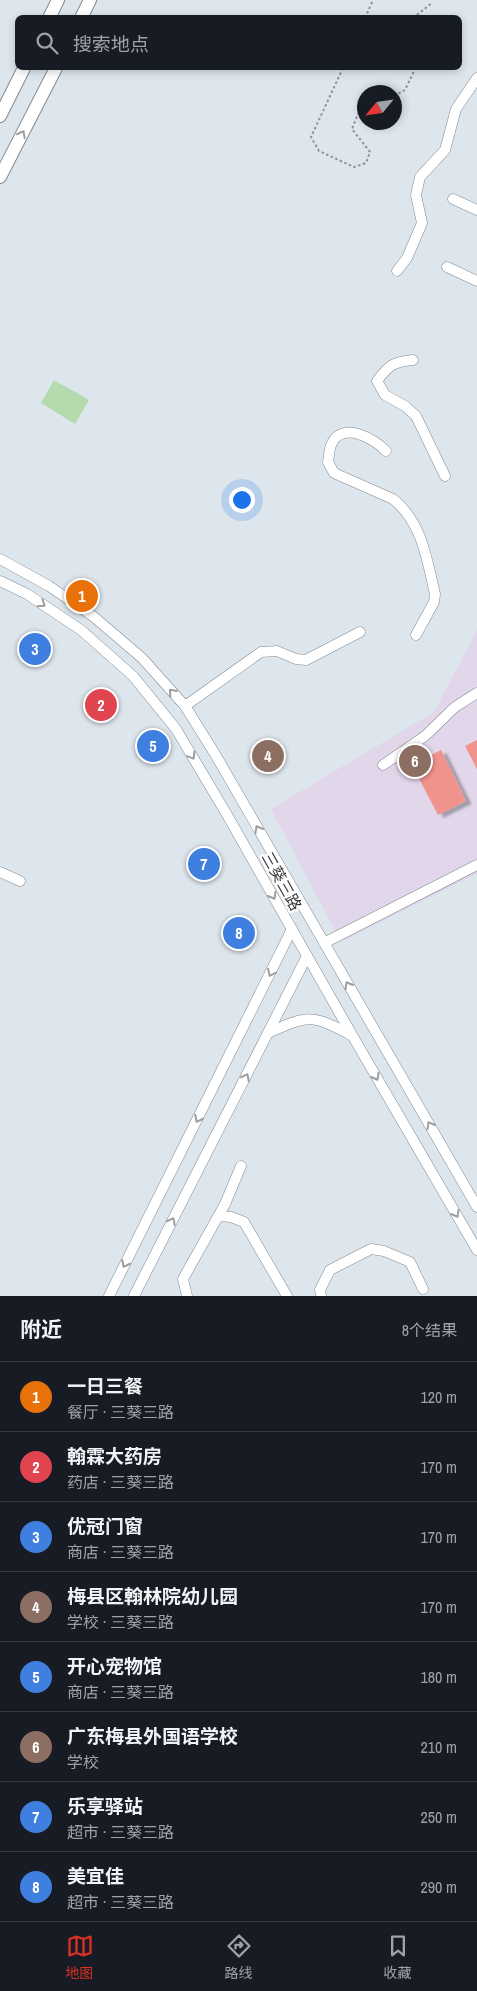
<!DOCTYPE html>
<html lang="zh">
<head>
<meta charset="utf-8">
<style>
	body { margin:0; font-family:"Archivo Narrow","Noto Sans SC",sans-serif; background:#20242c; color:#f1f3f6 }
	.compass { position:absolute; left:357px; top:85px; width:45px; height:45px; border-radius:50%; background:#171b24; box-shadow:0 2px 8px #0003; rotate:241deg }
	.you { position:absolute; left:241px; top:499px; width:18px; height:18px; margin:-12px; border:4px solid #fff; border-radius:50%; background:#1a73e8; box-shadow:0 0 0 8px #1a73e833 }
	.badge { display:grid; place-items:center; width:32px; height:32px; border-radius:50%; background:#d93025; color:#fff; font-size:16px; font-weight:700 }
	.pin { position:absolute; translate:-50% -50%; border:2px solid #fff; box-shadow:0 1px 5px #0006 }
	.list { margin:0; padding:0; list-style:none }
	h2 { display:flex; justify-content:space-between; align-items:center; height:65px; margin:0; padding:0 20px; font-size:21px }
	h2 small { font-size:16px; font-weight:400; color:#9ea1a6 }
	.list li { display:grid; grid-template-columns:32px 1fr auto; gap:15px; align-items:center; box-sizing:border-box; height:70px; padding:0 20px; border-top:1px solid #363941 }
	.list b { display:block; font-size:19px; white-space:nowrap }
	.list p { margin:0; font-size:16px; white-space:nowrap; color:#9ea1a6 }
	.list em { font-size:16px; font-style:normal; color:#9ea1a6 }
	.icon { flex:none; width:28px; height:28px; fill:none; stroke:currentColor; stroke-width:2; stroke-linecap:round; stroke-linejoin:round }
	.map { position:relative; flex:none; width:477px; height:1296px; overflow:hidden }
	.search { position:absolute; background:#171b24; box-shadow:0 2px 8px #0003; left:15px; right:15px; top:15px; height:55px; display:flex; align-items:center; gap:12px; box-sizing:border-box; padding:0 18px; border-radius:8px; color:#9ea1a6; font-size:19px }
	.sheet { height:625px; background:#171b24 }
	nav { display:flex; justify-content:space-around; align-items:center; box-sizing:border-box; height:70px; border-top:1px solid #363941; background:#171b24; font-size:14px; color:#9ea1a6 }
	nav a { display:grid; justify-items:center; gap:2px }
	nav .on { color:#d93025 }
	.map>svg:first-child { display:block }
	.education { fill:#e1d6ea }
	.green { fill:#b5daae }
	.building { fill:#f0938d; filter:url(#shadow) }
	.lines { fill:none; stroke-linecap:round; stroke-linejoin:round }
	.minor-casing { stroke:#838a90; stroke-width:11 }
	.major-casing { stroke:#838a90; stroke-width:14 }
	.path { stroke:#8d9398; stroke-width:2; stroke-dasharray:2.5 2.5; stroke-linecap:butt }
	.minor { stroke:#fff; stroke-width:10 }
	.major { stroke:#fff; stroke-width:12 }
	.oneway { stroke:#9c9ea0 }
	.labels { text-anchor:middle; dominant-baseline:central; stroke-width:4.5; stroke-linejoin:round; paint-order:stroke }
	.street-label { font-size:16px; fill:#3a3d40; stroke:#fff }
</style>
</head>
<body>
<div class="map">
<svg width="477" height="1296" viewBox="0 0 477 1296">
	<defs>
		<filter id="shadow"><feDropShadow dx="5.5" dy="3" stdDeviation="1" flood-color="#0004"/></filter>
	</defs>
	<rect width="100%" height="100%" fill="#dee6ed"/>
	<polygon class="education" points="477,630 477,874 341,942 271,809 434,712"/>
	<polygon class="green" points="54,380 89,400 75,424 41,403"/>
	<g class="building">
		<polygon points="477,740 477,769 465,746"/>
		<polygon points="441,750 466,801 438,815 412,765"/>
	</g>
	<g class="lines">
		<g class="minor-casing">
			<g id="minor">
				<polyline points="453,199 477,210"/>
				<polyline points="447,267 477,281"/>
				<polyline points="397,271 407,258 422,223 416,195 420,177 445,150 456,109 477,78"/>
				<path d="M 413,360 C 393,362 389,365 377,381 L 385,395 L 405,406 L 416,416 L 445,476"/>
				<path d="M 386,451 C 375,439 343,421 332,443 C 329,448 329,457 328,462 L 334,473 L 393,499 C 422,522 427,560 435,594 L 434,602 L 416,635"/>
				<polyline points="0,559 49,586 94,617 142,658 185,706 215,754 477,1207"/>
				<polyline points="0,581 27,594 81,630 133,676 176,729 226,813 352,1035 477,1250"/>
				<polyline points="185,706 261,652 277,651 296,659 306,660 360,632"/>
				<polyline points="383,765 425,736 455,707 477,693"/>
				<polyline points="0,872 20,881"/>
				<polyline points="324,943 477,865"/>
				<path d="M 268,1033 C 308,1015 312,1014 351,1035"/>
				<polyline points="219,1216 231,1217 244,1222 287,1296"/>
				<polyline points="109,1296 292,929"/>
				<polyline points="134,1296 307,956"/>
				<polyline points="187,1296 183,1279 225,1204 241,1166"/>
				<polyline points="321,1296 320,1290 330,1270 371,1249 384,1251 410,1262 423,1289"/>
			</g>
		</g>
		<g class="major-casing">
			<g id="major">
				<polyline points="49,18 58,0"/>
				<polyline points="81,18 90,0"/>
				<polyline points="0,116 24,68"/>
				<polyline points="0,177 56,68"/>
			</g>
		</g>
		<g class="path">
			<polyline points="365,18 373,0"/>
			<polyline points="413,18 432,3"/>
			<polyline points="343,68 311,137 319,151 354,167 366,163 370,152 352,129 358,114 364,109"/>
			<polyline points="394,96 405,90 414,71 412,68"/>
		</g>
		<use href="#minor" class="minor"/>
		<use href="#major" class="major"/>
	</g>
	<defs><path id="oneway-chevron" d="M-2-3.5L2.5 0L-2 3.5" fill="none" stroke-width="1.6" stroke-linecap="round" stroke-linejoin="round" transform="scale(1.25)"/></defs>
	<g class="oneway">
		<use href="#oneway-chevron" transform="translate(22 134) rotate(-63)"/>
		<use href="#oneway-chevron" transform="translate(42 604) rotate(34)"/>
		<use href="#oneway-chevron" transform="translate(172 692) rotate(-132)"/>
		<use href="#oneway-chevron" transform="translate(192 756) rotate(59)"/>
		<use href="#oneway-chevron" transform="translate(258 829) rotate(-120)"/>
		<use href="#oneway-chevron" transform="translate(273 896) rotate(60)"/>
		<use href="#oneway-chevron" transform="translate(271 973) rotate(116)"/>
		<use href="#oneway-chevron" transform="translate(348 985) rotate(-120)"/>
		<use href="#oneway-chevron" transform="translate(246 1077) rotate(-63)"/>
		<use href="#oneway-chevron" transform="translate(376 1077) rotate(60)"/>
		<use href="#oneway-chevron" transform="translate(198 1119) rotate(117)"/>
		<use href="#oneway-chevron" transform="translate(430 1125) rotate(-120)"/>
		<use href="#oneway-chevron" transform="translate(456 1214) rotate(60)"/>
		<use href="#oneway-chevron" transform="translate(172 1221) rotate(-63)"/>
		<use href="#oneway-chevron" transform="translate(125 1264) rotate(117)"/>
	</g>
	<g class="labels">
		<g class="street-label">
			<text transform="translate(282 881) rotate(61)">三葵三路</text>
		</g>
	</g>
</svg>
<svg class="compass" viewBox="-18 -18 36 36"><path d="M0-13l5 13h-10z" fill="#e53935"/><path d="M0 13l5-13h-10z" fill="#9ea1a6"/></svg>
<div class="you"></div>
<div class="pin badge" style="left:82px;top:596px;background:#e8710a">1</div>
<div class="pin badge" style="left:101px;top:705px;background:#e0444e">2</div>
<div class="pin badge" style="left:35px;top:649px;background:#3f7fe0">3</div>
<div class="pin badge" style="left:268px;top:756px;background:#8d6e63">4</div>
<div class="pin badge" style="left:153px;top:746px;background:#3f7fe0">5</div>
<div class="pin badge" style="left:415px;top:761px;background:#8d6e63">6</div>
<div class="pin badge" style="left:204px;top:864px;background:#3f7fe0">7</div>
<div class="pin badge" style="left:239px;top:933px;background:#3f7fe0">8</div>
<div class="search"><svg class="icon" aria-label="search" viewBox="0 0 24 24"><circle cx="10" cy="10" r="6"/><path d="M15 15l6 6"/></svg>搜索地点</div>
</div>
<section class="sheet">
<h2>附近<small>8个结果</small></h2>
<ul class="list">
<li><span class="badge" style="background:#e8710a">1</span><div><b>一日三餐</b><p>餐厅 · 三葵三路</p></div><em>120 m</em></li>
<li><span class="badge" style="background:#e0444e">2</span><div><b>翰霖大药房</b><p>药店 · 三葵三路</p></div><em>170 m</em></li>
<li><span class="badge" style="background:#3f7fe0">3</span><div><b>优冠门窗</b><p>商店 · 三葵三路</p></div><em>170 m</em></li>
<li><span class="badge" style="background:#8d6e63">4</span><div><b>梅县区翰林院幼儿园</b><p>学校 · 三葵三路</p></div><em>170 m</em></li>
<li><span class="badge" style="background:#3f7fe0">5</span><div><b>开心宠物馆</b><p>商店 · 三葵三路</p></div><em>180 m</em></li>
<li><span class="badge" style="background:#8d6e63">6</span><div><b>广东梅县外国语学校</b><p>学校</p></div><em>210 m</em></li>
<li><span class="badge" style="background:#3f7fe0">7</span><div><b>乐享驿站</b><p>超市 · 三葵三路</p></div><em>250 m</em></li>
<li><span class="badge" style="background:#3f7fe0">8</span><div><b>美宜佳</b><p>超市 · 三葵三路</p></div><em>290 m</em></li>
</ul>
</section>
<nav>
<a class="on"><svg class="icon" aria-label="map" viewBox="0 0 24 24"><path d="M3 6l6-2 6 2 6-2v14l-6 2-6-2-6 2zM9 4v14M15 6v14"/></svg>地图</a>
<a><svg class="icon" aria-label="directions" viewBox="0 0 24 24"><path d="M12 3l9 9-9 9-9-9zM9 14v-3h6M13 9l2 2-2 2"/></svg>路线</a>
<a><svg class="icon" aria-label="saved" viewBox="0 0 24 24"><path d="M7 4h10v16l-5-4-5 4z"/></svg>收藏</a>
</nav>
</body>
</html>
